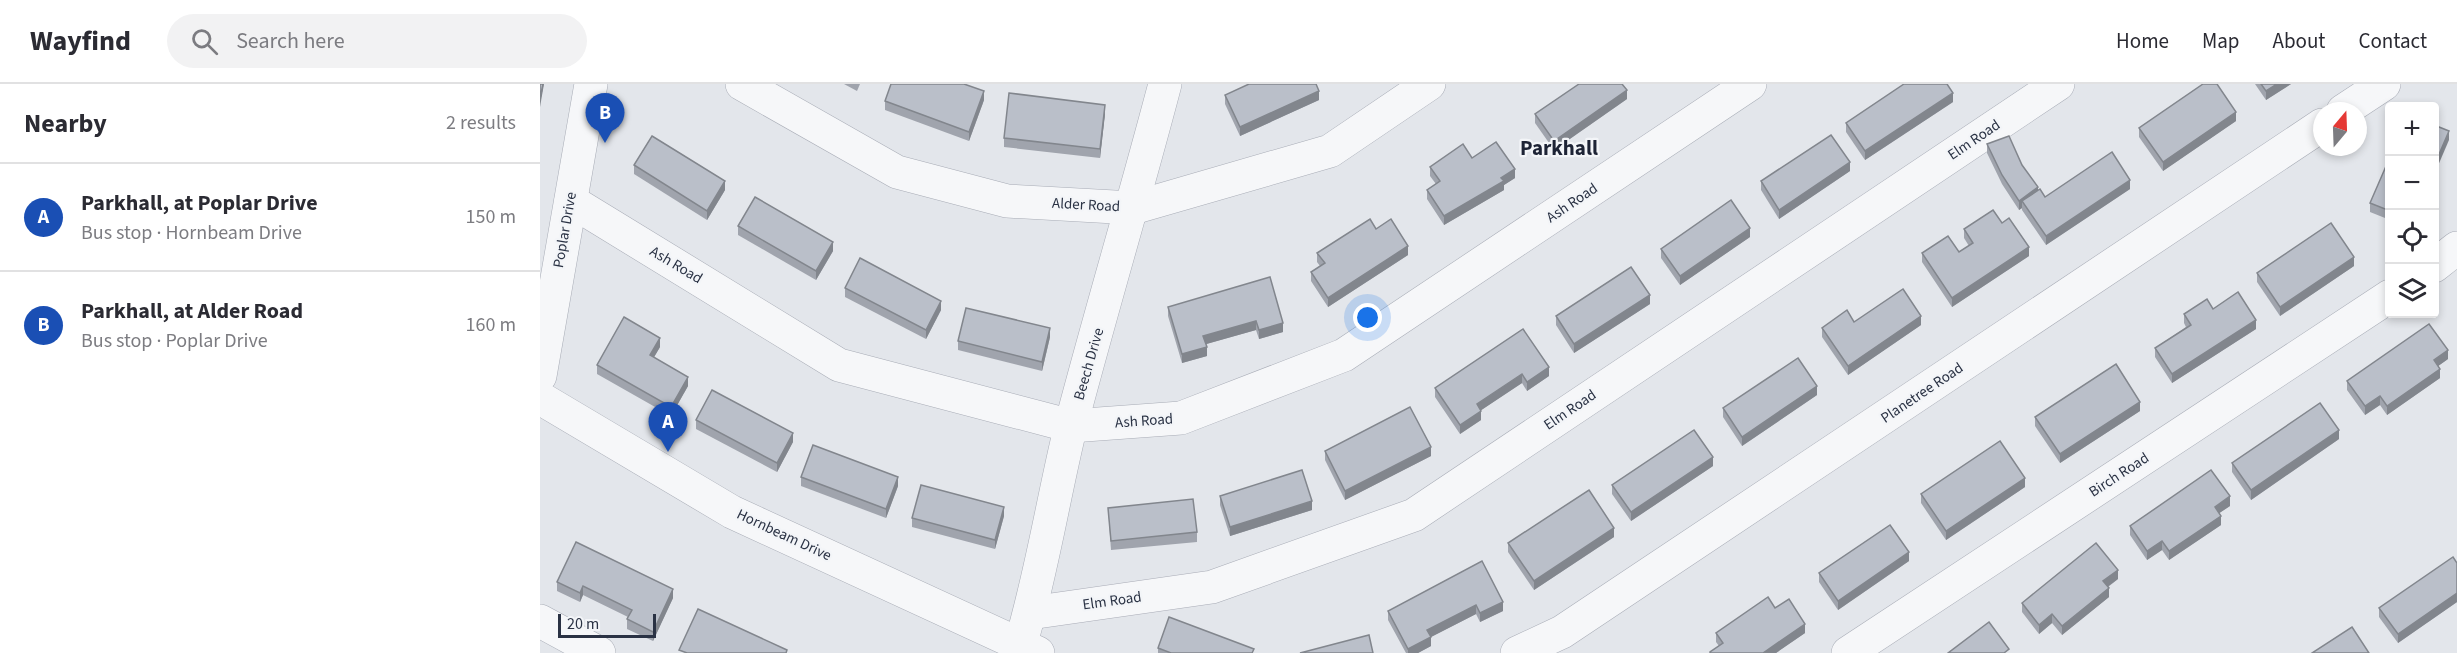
<!DOCTYPE html>
<html lang="en">
<head>
<meta charset="utf-8">
<style>
	body { margin:0; font-family:"Source Sans 3",sans-serif; background:#f2f2f3; color:#2b2b33 }
	.controls { position:absolute; right:18px; top:18px; display:grid; overflow:hidden; border-radius:6px; box-shadow:0 3px 9px #0003 }
	.controls button { width:54px; height:54px; display:grid; place-items:center; padding:0; border:0; border-bottom:2px solid #e1e1e2; background:#fff; color:#2b2b33; font:30px sans-serif }
	.compass { position:absolute; left:1773px; top:18px; width:54px; height:54px; border-radius:50%; background:#fff; box-shadow:0 3px 9px #0003; rotate:19deg }
	.scale { position:absolute; left:18px; bottom:15px; width:98px; box-sizing:border-box; padding-left:6px; border:3px solid #2a3244; border-top:0; font-size:16px; line-height:21px; white-space:nowrap; color:#2a3244; -webkit-text-stroke:4px #f3f5f8; paint-order:stroke }
	.you { position:absolute; left:828px; top:234px; width:21px; height:21px; margin:-15px; border:4px solid #fff; border-radius:50%; background:#1a73e8; box-shadow:0 0 0 9px #1a73e833 }
	.badge { display:grid; place-items:center; width:39px; height:39px; border-radius:50%; background:#d04855; color:#fff; font-size:20px; font-weight:700 }
	.pin { position:absolute; translate:-50% -50px; filter:drop-shadow(0 2px 3px #0008) }
	.pin::after { content:''; position:absolute; top:32px; width:21px; height:18px; background:inherit; clip-path:polygon(0 0,100% 0,50% 100%) }
	.list { margin:0; padding:0; list-style:none }
	h2 { display:flex; justify-content:space-between; align-items:center; height:78px; margin:0; padding:0 24px; font-size:26px }
	h2 small { font-size:20px; font-weight:400; color:#7c7c81 }
	.list li { display:grid; grid-template-columns:39px 1fr auto; gap:18px; align-items:center; box-sizing:border-box; height:108px; padding:0 24px; border-top:2px solid #e1e1e2 }
	.list b { display:block; font-size:22px; white-space:nowrap }
	.list p { margin:0; font-size:20px; white-space:nowrap; color:#7c7c81 }
	.list em { font-size:20px; font-style:normal; color:#7c7c81 }
	.icon { flex:none; width:33px; height:33px; fill:none; stroke:currentColor; stroke-width:2; stroke-linecap:round; stroke-linejoin:round }
	.map { position:relative; flex:none; width:1917px; height:569px; overflow:hidden }
	header { display:flex; align-items:center; gap:36px; box-sizing:border-box; height:84px; padding:0 30px; background:#fff; border-bottom:2px solid #e1e1e2 }
	header strong { font-size:28px }
	nav { display:flex; gap:33px; margin-inline-start:auto; font-size:21px }
	.search { width:420px; height:54px; background:#f2f2f3; display:flex; align-items:center; gap:15px; box-sizing:border-box; padding:0 21px; border-radius:33px; color:#7c7c81; font-size:22px }
	main { display:flex }
	aside { flex:1; background:#fff }
	.map>svg:first-child { display:block }
	.lines { fill:none; stroke-linecap:round; stroke-linejoin:round }
	.street-casing { stroke:#a8acb6; stroke-width:34 }
	.street { stroke:#f6f7f9; stroke-width:33 }
	.wall { fill:#a0a4ad }
	.shaded-wall { fill:#82868d }
	.building { fill:#babfc9; stroke:#82868d; stroke-width:1.5 }
	.labels { text-anchor:middle; dominant-baseline:central; stroke-width:4.5; stroke-linejoin:round; paint-order:stroke }
	.street-label { font-size:15px; fill:#2a3244; stroke:#f3f5f8 }
	.district-label { font-size:21px; font-weight:bold; fill:#1d2335; stroke:#f3f5f8 }
</style>
</head>
<body>
<header>
<strong>Wayfind</strong>
<div class="search"><svg class="icon" aria-label="search" viewBox="0 0 24 24"><circle cx="10" cy="10" r="6"/><path d="M15 15l6 6"/></svg>Search here</div>
<nav><a>Home</a><a>Map</a><a>About</a><a>Contact</a></nav>
</header>
<main>
<aside>
<h2>Nearby<small>2 results</small></h2>
<ul class="list">
<li><span class="badge" style="background:#1a4fb4">A</span><div><b>Parkhall, at Poplar Drive</b><p>Bus stop · Hornbeam Drive</p></div><em>150 m</em></li>
<li><span class="badge" style="background:#1a4fb4">B</span><div><b>Parkhall, at Alder Road</b><p>Bus stop · Poplar Drive</p></div><em>160 m</em></li>
</ul>
</aside>
<div class="map">
<svg width="1917" height="569" viewBox="0 0 1917 569">
	<rect width="100%" height="100%" fill="#e3e6eb"/>
	<g class="lines">
		<g class="street-casing">
			<g id="street">
				<polyline points="202,0 357,88 467,117 593,124 790,67 889,0"/>
				<polyline points="1803,27 1844,0"/>
				<polyline points="31,117 299,281 531,342 641,334 804,271 1210,0"/>
				<polyline points="1894,182 1917,164"/>
				<polyline points="0,292 51,0"/>
				<polyline points="0,314 192,428 498,569"/>
				<polyline points="490,529 672,503 874,431 1518,0"/>
				<polyline points="0,537 59,569"/>
				<path d="M 480,562 C 502,489 513,414 531,341 C 561,227 595,114 625,0"/>
				<polyline points="977,569 1022,548 1782,41"/>
				<polyline points="1308,569 1850,212"/>
			</g>
		</g>
		<use href="#street" class="street"/>
	</g>
	<g class="wall">
		<polygon points="304,0 320,0 317,7"/>
		<polygon points="1715,0 1751,0 1726,16"/>
		<polygon points="685,11 779,16 700,52 685,20"/>
		<polygon points="1087,15 1014,66 995,39 995,30"/>
		<polygon points="444,16 429,57 345,26 345,17"/>
		<polygon points="1413,18 1325,76 1306,48 1306,39"/>
		<polygon points="565,30 560,74 464,63 464,54"/>
		<polygon points="1696,37 1623,87 1599,53 1599,44"/>
		<polygon points="1447,60 1482,81 1498,107 1505,113 1590,105 1506,161 1482,126 1482,124 1479,126 1462,100 1447,69"/>
		<polygon points="1850,73 1850,136 1830,128 1830,119"/>
		<polygon points="932,74 975,94 964,101 964,106 904,141 887,115 887,106 896,100 890,92 890,83"/>
		<polygon points="94,81 185,106 167,136 94,90"/>
		<polygon points="1310,87 1239,135 1221,106 1221,97"/>
		<polygon points="198,142 293,167 276,196 198,151"/>
		<polygon points="836,145 868,171 788,223 771,197 771,188 780,182 777,178 777,169"/>
		<polygon points="1424,145 1489,172 1412,223 1382,178 1382,169 1419,168 1429,162 1424,154"/>
		<polygon points="1210,153 1140,201 1121,174 1121,165"/>
		<polygon points="1814,182 1740,232 1717,198 1717,189"/>
		<polygon points="305,204 401,226 386,255 305,213"/>
		<polygon points="1110,220 1034,269 1016,241 1016,232"/>
		<polygon points="628,223 743,239 743,248 719,255 716,246 666,260 667,272 642,279 628,232"/>
		<polygon points="1673,225 1716,245 1632,299 1615,273 1615,264 1646,243 1644,239 1644,230"/>
		<polygon points="1314,238 1381,241 1308,291 1282,253 1282,244"/>
		<polygon points="983,245 1009,292 987,307 982,299 941,326 941,336 920,350 895,313 895,304"/>
		<polygon points="510,253 502,287 418,266 418,257"/>
		<polygon points="120,263 114,273 148,302 131,332 57,290 57,281"/>
		<polygon points="1908,275 1898,282 1900,294 1847,331 1840,321 1825,331 1807,306 1807,297"/>
		<polygon points="1277,311 1202,362 1183,333 1183,324"/>
		<polygon points="1600,327 1520,379 1495,342 1495,333"/>
		<polygon points="156,336 253,358 237,388 156,345"/>
		<polygon points="1799,355 1711,416 1692,388 1692,379"/>
		<polygon points="785,367 891,372 805,416 785,376"/>
		<polygon points="1173,382 1091,437 1072,410 1072,401"/>
		<polygon points="261,393 358,402 346,434 261,402"/>
		<polygon points="1485,403 1406,456 1381,419 1381,410"/>
		<polygon points="680,412 772,426 690,452 680,421"/>
		<polygon points="1690,422 1679,429 1681,441 1629,476 1622,466 1607,476 1590,451 1590,442"/>
		<polygon points="568,424 657,448 657,458 571,466"/>
		<polygon points="464,432 455,465 372,443 372,434"/>
		<polygon points="1074,453 994,506 968,468 968,459"/>
		<polygon points="942,477 963,527 940,538 936,530 891,553 891,562 878,569 866,569 848,536 848,527"/>
		<polygon points="1369,477 1298,526 1279,498 1279,489"/>
		<polygon points="1917,479 1917,518 1858,559 1839,533 1839,524"/>
		<polygon points="1578,495 1568,503 1569,513 1522,551 1512,539 1499,550 1482,528 1482,519"/>
		<polygon points="17,498 133,514 113,557 87,545 87,535 88,533 43,511 40,518 17,507"/>
		<polygon points="1235,524 1265,549 1236,569 1170,569 1170,568 1179,562 1176,558 1176,549"/>
		<polygon points="618,564 714,569 618,569"/>
	</g>
	<g class="shaded-wall">
		<polygon points="3,0 4,0 0,23 0,14"/>
		<polygon points="1737,0 1751,0 1726,16 1726,7"/>
		<polygon points="1087,6 1087,15 1014,66 1014,57"/>
		<polygon points="444,7 444,16 429,57 429,48"/>
		<polygon points="779,7 779,16 700,52 700,43"/>
		<polygon points="1413,9 1413,18 1325,76 1325,67"/>
		<polygon points="565,21 565,30 560,74 560,65"/>
		<polygon points="1696,28 1696,37 1623,87 1623,78"/>
		<polygon points="1909,47 1909,56 1894,91 1894,82"/>
		<polygon points="1310,78 1310,87 1239,135 1239,126"/>
		<polygon points="975,85 975,94 964,101 964,106 904,141 904,132"/>
		<polygon points="1590,96 1590,105 1506,161 1506,152"/>
		<polygon points="185,97 185,106 167,136 167,127"/>
		<polygon points="1498,103 1498,112 1482,117 1482,124 1479,126 1479,117"/>
		<polygon points="1210,144 1210,153 1140,201 1140,192"/>
		<polygon points="293,158 293,167 276,196 276,187"/>
		<polygon points="868,162 868,171 788,223 788,214"/>
		<polygon points="1489,163 1489,172 1412,223 1412,214"/>
		<polygon points="1814,173 1814,182 1740,232 1740,223"/>
		<polygon points="1110,211 1110,220 1034,269 1034,260"/>
		<polygon points="401,217 401,226 386,255 386,246"/>
		<polygon points="1381,232 1381,241 1308,291 1308,282"/>
		<polygon points="1716,236 1716,245 1632,299 1632,290"/>
		<polygon points="716,237 716,246 663,261 663,252"/>
		<polygon points="743,239 743,248 719,255 719,246"/>
		<polygon points="510,244 510,253 502,287 502,278"/>
		<polygon points="120,254 120,263 110,280 110,271"/>
		<polygon points="667,263 667,272 642,279 642,270"/>
		<polygon points="1908,266 1908,275 1894,285 1894,276"/>
		<polygon points="1009,283 1009,292 987,307 987,298"/>
		<polygon points="1900,285 1900,294 1847,331 1847,322"/>
		<polygon points="982,290 982,299 937,329 937,320"/>
		<polygon points="148,293 148,302 131,332 131,323"/>
		<polygon points="1277,302 1277,311 1202,362 1202,353"/>
		<polygon points="1840,312 1840,321 1825,331 1825,322"/>
		<polygon points="1600,318 1600,327 1520,379 1520,370"/>
		<polygon points="941,327 941,336 920,350 920,341"/>
		<polygon points="1799,346 1799,355 1711,416 1711,406"/>
		<polygon points="253,349 253,358 237,388 237,379"/>
		<polygon points="891,363 891,372 805,416 805,407"/>
		<polygon points="1173,373 1173,382 1091,437 1091,428"/>
		<polygon points="358,393 358,402 346,434 346,425"/>
		<polygon points="1485,394 1485,403 1406,456 1406,447"/>
		<polygon points="1690,412 1690,422 1675,432 1675,423"/>
		<polygon points="772,417 772,426 690,452 690,443"/>
		<polygon points="464,423 464,432 455,465 455,456"/>
		<polygon points="1681,432 1681,441 1629,476 1629,467"/>
		<polygon points="1074,444 1074,453 994,506 994,497"/>
		<polygon points="1622,457 1622,466 1607,476 1607,467"/>
		<polygon points="1369,468 1369,477 1298,526 1298,517"/>
		<polygon points="1578,486 1578,495 1563,506 1563,497"/>
		<polygon points="43,502 43,511 40,518 40,509"/>
		<polygon points="1569,504 1569,513 1522,551 1522,542"/>
		<polygon points="133,505 133,514 113,557 113,548"/>
		<polygon points="1917,509 1917,518 1858,559 1858,550"/>
		<polygon points="963,518 963,527 940,538 940,529"/>
		<polygon points="936,521 936,530 891,553 891,562 878,569 868,569 868,565 887,546"/>
		<polygon points="1512,530 1512,539 1499,550 1499,541"/>
		<polygon points="1265,540 1265,549 1236,569 1223,569"/>
	</g>
	<g class="building">
		<polygon points="0,0 3,0 0,14"/>
		<polygon points="351,0 424,0 444,7 429,48 345,17"/>
		<polygon points="709,0 776,0 779,7 700,43 685,11"/>
		<polygon points="1039,0 1082,0 1087,6 1014,57 995,30"/>
		<polygon points="1364,0 1407,0 1413,9 1325,67 1306,39"/>
		<polygon points="1663,0 1677,0 1696,28 1623,78 1599,44"/>
		<polygon points="1721,0 1737,0 1726,7"/>
		<polygon points="469,9 565,21 560,65 464,54"/>
		<polygon points="1894,41 1909,47 1894,82"/>
		<polygon points="1291,51 1310,78 1239,126 1221,97"/>
		<polygon points="112,52 185,97 167,127 94,81"/>
		<polygon points="1469,52 1482,81 1498,103 1479,117 1462,91 1447,60"/>
		<polygon points="956,58 975,85 961,94 964,97 904,132 887,106 900,97 890,83 923,60 932,74"/>
		<polygon points="1572,68 1590,96 1506,152 1482,117 1500,105 1505,113"/>
		<polygon points="1850,73 1850,127 1830,119"/>
		<polygon points="215,113 293,158 276,187 198,142"/>
		<polygon points="1191,116 1210,144 1140,192 1121,165"/>
		<polygon points="1453,126 1462,139 1469,134 1489,163 1412,214 1382,169 1408,152 1419,168 1433,159 1424,145"/>
		<polygon points="830,135 836,145 851,135 868,162 788,214 771,188 785,179 777,169"/>
		<polygon points="1791,139 1814,173 1740,223 1717,189"/>
		<polygon points="320,174 401,217 386,246 305,204"/>
		<polygon points="1091,183 1110,211 1034,260 1016,232"/>
		<polygon points="730,193 743,239 719,246 716,237 663,252 667,263 642,270 628,223"/>
		<polygon points="1363,205 1381,232 1308,282 1282,244 1307,226 1314,238"/>
		<polygon points="1698,208 1716,236 1632,290 1615,264 1651,241 1644,230 1667,215 1673,225"/>
		<polygon points="426,224 510,244 502,278 418,257"/>
		<polygon points="84,233 120,254 110,271 148,293 131,323 57,281"/>
		<polygon points="1889,240 1908,266 1894,276 1900,285 1847,322 1840,312 1825,322 1807,297"/>
		<polygon points="983,245 1009,283 987,298 982,290 937,320 941,327 920,341 895,304"/>
		<polygon points="1258,274 1277,302 1202,353 1183,324"/>
		<polygon points="1576,280 1600,318 1520,370 1495,333"/>
		<polygon points="172,306 253,349 237,379 156,336"/>
		<polygon points="1780,319 1799,346 1711,406 1692,379"/>
		<polygon points="870,323 891,363 805,407 785,367"/>
		<polygon points="1154,346 1173,373 1091,428 1072,401"/>
		<polygon points="1460,357 1485,394 1406,447 1381,410"/>
		<polygon points="273,361 358,393 346,425 261,393"/>
		<polygon points="762,386 772,417 690,443 680,412"/>
		<polygon points="1671,386 1690,412 1675,423 1681,432 1629,467 1622,457 1607,467 1590,442"/>
		<polygon points="381,401 464,423 455,456 372,434"/>
		<polygon points="1049,406 1074,444 994,497 968,459"/>
		<polygon points="653,415 657,448 571,457 568,424"/>
		<polygon points="1350,441 1369,468 1298,517 1279,489"/>
		<polygon points="36,458 133,505 113,548 87,535 92,526 43,502 40,509 17,498"/>
		<polygon points="1556,459 1578,486 1563,497 1569,504 1522,542 1512,530 1499,541 1482,519"/>
		<polygon points="1913,473 1917,479 1917,509 1858,550 1839,524"/>
		<polygon points="942,477 963,518 940,529 936,521 887,546 891,553 868,565 848,527"/>
		<polygon points="1228,513 1235,524 1249,515 1265,540 1223,569 1170,569 1170,568 1183,559 1176,549"/>
		<polygon points="158,525 247,566 246,569 147,569 139,566"/>
		<polygon points="629,533 714,565 712,569 631,569 618,564"/>
		<polygon points="1449,538 1469,565 1464,569 1408,569"/>
		<polygon points="1812,543 1829,569 1772,569"/>
		<polygon points="829,551 833,569 760,569"/>
	</g>
	<g class="labels">
		<g class="street-label">
			<text transform="translate(1434 56) rotate(-34)">Elm Road</text>
			<text transform="translate(1032 119) rotate(-34)">Ash Road</text>
			<text transform="translate(546 121) rotate(3)">Alder Road</text>
			<text transform="translate(25 146) rotate(-80)">Poplar Drive</text>
			<text transform="translate(136 181) rotate(31)">Ash Road</text>
			<text transform="translate(549 280) rotate(-74)">Beech Drive</text>
			<text transform="translate(1382 309) rotate(-34)">Planetree Road</text>
			<text transform="translate(1030 326) rotate(-34)">Elm Road</text>
			<text transform="translate(604 337) rotate(-4)">Ash Road</text>
			<text transform="translate(1579 391) rotate(-33)">Birch Road</text>
			<text transform="translate(244 451) rotate(25)">Hornbeam Drive</text>
			<text transform="translate(572 517) rotate(-8)">Elm Road</text>
		</g>
		<g class="district-label">
			<text x="1019" y="64">Parkhall</text>
		</g>
	</g>
</svg>
<div class="controls">
<button>+</button>
<button>−</button>
<button><svg class="icon" aria-label="locate" viewBox="0 0 24 24"><circle cx="12" cy="12" r="6"/><path d="M12 2v4M12 18v4M2 12h4M18 12h4"/></svg></button>
<button><svg class="icon" aria-label="layers" viewBox="0 0 24 24"><path d="M12 4l9 5-9 5-9-5zM3 14l9 5 9-5"/></svg></button>
</div>
<svg class="compass" viewBox="-18 -18 36 36"><path d="M0-13l5 13h-10z" fill="#e53935"/><path d="M0 13l5-13h-10z" fill="#7c7c81"/></svg>
<div class="scale">20 m</div>
<div class="you"></div>
<div class="pin badge" style="left:128px;top:368px;background:#1a4fb4">A</div>
<div class="pin badge" style="left:65px;top:59px;background:#1a4fb4">B</div>
</div>
</main>
</body>
</html>
